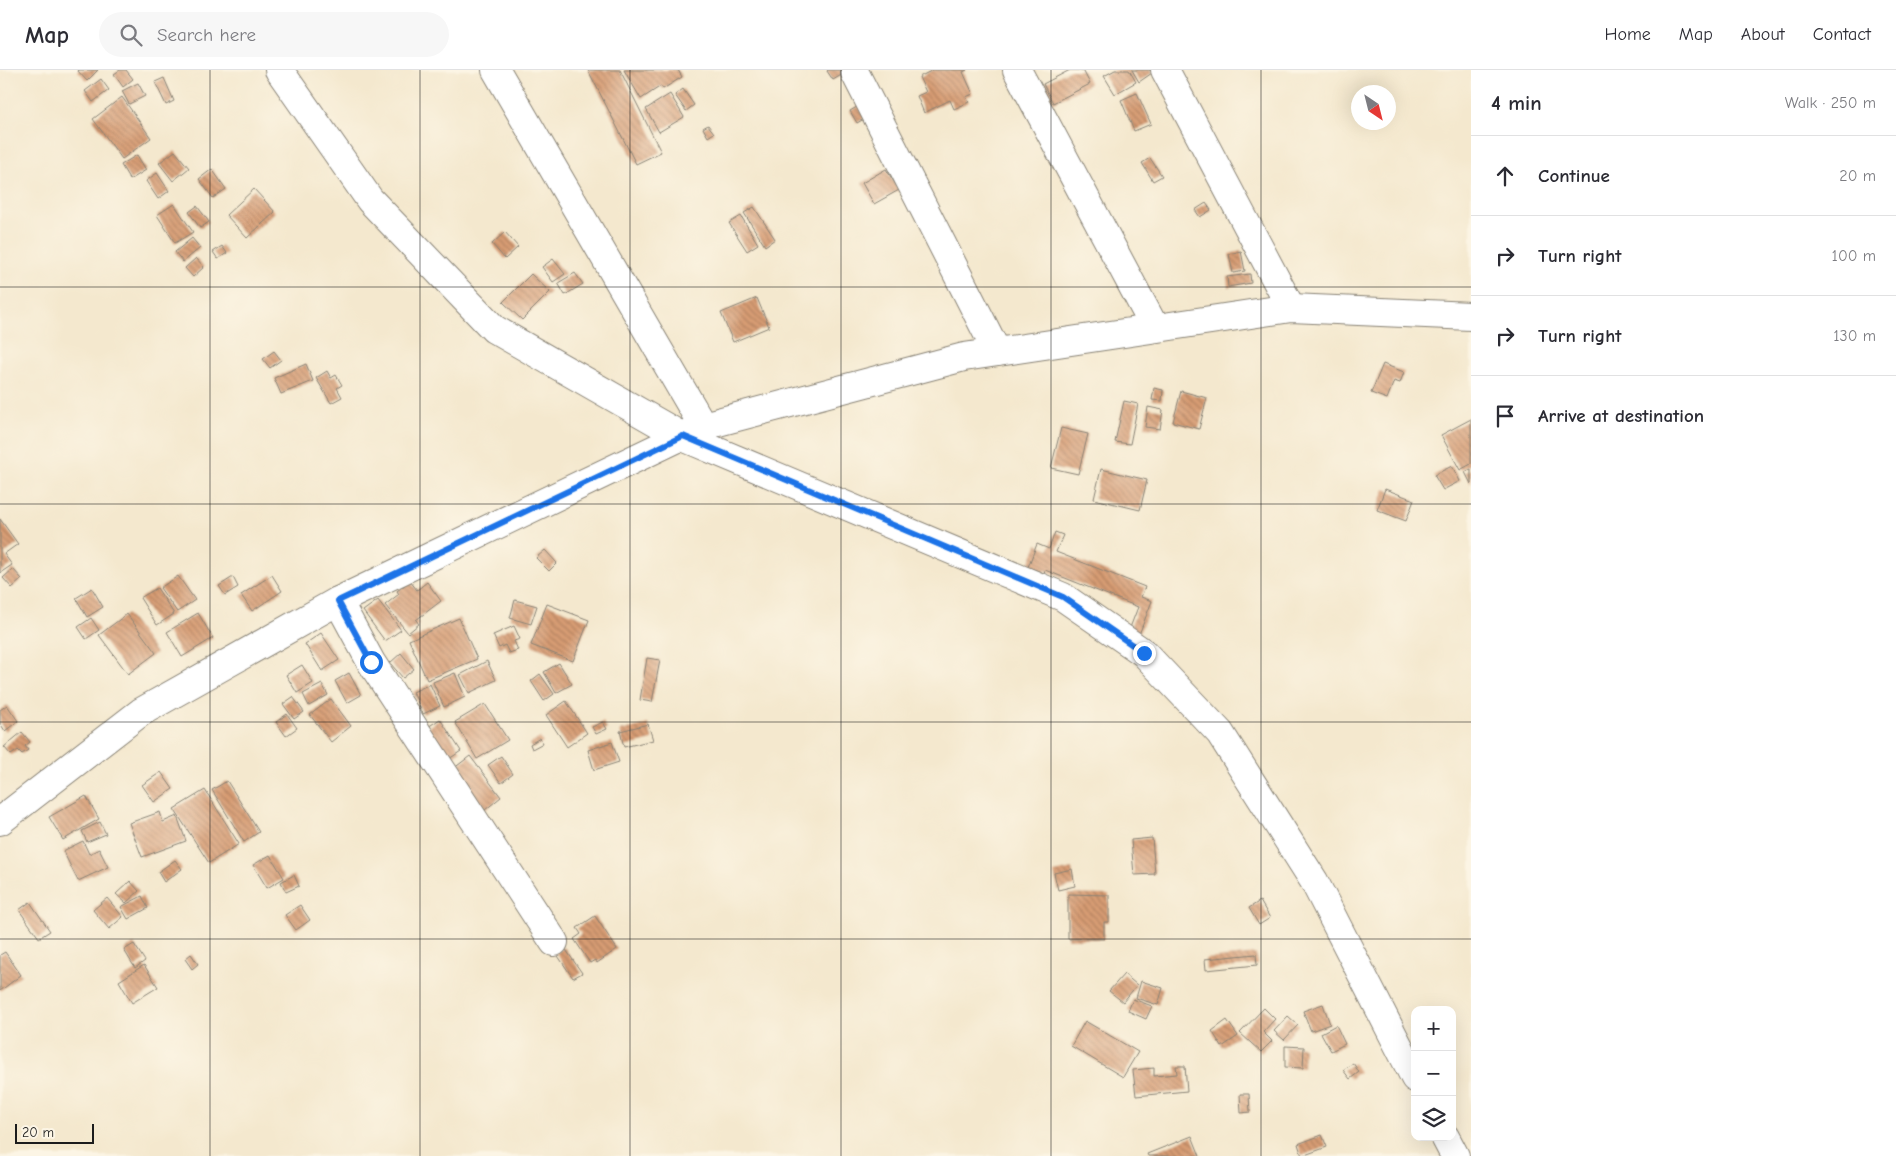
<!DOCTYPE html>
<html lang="en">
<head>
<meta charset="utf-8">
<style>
	body { margin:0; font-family:"Comic Neue",sans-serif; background:#f7f7f7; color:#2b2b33 }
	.controls { position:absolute; right:15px; bottom:15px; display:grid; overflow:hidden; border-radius:10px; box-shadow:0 5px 20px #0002 }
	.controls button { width:45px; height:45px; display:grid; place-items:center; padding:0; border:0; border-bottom:1px solid #e1e1e2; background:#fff; color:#2b2b33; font:25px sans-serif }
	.compass { position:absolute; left:1351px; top:15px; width:45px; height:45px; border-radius:50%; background:#fff; box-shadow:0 5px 20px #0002; rotate:145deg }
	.scale { position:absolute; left:15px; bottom:12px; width:79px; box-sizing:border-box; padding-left:5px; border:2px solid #1c1c1c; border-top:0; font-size:14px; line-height:18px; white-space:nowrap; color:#1c1c1c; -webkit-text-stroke:4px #fcf5e5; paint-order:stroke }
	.stop { position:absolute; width:15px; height:15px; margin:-11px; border:4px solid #1a73e8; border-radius:50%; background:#fff }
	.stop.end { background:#1a73e8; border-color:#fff; box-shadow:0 1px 5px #0008 }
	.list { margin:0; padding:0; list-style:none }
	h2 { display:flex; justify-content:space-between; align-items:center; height:65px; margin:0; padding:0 20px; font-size:21px }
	h2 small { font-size:16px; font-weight:400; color:#7c7c81 }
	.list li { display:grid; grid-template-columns:32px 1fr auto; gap:15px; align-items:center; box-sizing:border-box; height:80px; padding:0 20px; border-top:1px solid #e1e1e2 }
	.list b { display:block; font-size:19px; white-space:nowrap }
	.list em { font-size:16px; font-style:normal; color:#7c7c81 }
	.icon { flex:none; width:28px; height:28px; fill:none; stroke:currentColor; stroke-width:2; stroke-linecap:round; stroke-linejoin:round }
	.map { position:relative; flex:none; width:1471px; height:1086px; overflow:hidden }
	header { display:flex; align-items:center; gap:30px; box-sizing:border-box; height:70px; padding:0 25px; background:#fff; border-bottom:1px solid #e1e1e2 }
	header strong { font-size:24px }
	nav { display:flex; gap:28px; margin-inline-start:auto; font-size:18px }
	.search { width:350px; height:45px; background:#f7f7f7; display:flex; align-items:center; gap:12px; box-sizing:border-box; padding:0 18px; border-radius:28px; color:#7c7c81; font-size:19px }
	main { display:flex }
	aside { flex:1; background:#fff }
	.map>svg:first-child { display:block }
	.building { fill:url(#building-back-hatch) }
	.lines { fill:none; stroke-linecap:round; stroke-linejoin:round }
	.minor-casing { stroke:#888275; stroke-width:30 }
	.minor { stroke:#fff; stroke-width:28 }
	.route { stroke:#1a73e8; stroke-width:6 }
	.grid { fill:none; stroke:#1c1c1c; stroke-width:1; stroke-opacity:0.55 }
</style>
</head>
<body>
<header>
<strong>Map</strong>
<div class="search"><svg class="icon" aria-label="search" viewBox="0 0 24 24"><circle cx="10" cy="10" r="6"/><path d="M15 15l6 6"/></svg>Search here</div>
<nav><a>Home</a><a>Map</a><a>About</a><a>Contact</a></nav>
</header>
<main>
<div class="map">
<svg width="1471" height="1086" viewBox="0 0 1471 1086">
	<defs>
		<pattern id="building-back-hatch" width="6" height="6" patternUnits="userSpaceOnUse" patternTransform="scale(1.25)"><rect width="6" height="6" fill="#d79c73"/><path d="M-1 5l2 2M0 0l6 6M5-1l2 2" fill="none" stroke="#ae7e5e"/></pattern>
	</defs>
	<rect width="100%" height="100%" fill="#fcf5e5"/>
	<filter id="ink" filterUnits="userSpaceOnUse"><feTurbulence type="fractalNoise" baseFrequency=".02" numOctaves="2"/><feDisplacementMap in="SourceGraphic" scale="10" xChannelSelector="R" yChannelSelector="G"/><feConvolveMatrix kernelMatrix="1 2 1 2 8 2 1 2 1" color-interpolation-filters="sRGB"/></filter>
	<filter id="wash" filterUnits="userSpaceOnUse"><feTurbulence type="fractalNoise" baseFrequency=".0096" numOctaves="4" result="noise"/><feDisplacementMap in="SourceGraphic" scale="20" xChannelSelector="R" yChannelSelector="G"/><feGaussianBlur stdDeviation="1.12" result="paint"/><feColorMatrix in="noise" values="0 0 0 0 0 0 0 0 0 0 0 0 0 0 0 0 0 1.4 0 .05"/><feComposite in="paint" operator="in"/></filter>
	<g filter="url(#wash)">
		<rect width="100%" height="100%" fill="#f4e8ce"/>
		<g id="blocks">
			<g class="building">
				<polygon points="77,0 98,0 87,11"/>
				<polygon points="120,0 126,0 133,9 123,17 114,4"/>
				<polygon points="588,0 620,0 661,82 636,94"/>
				<polygon points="624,0 678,0 682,7 663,19 661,16 641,29"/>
				<polygon points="828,0 840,0 843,4 833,10 827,1"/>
				<polygon points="933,0 967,0 963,2 973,24 966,27 969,32 954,39 950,30 924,43 917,26 926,22 919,7"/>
				<polygon points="1070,0 1083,0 1090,14 1053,33 1043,14"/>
				<polygon points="1115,0 1129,0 1136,12 1115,24 1104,6"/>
				<polygon points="1132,0 1150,0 1152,3 1139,12"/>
				<polygon points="164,8 174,31 166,35 155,12"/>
				<polygon points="101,9 109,20 93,32 85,21"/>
				<polygon points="138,13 145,26 129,34 122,21"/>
				<polygon points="683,19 694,35 686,41 675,25"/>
				<polygon points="1137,23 1151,54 1134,61 1121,30"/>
				<polygon points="670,24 684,47 659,62 646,39"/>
				<polygon points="122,27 151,68 122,89 93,49"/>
				<polygon points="862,34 869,46 857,53 850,41"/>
				<polygon points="708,55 714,63 708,67 703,58"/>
				<polygon points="175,81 189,98 173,111 159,93"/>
				<polygon points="137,85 146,100 130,110 121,95"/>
				<polygon points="1150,88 1162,106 1153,111 1142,93"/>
				<polygon points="212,99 226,119 213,128 199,109"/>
				<polygon points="886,99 899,120 874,134 862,113"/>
				<polygon points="157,103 169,121 158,129 146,111"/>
				<polygon points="254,119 275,142 247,168 226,145"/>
				<polygon points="1206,133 1211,140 1200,147 1195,140"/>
				<polygon points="174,134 193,162 175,173 157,145"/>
				<polygon points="197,136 209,152 200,158 189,142"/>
				<polygon points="754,137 775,169 765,176 744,143"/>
				<polygon points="741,146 758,174 747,181 729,153"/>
				<polygon points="505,162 518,177 505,189 492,174"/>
				<polygon points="192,168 200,178 183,192 175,182"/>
				<polygon points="222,176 227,183 218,189 213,182"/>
				<polygon points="1241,181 1245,201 1233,203 1229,184"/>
				<polygon points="196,188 204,197 193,207 185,198"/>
				<polygon points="553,189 565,204 553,212 542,197"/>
				<polygon points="575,203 583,214 565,225 558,213"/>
				<polygon points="531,204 550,222 522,250 503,232"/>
				<polygon points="1250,204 1251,213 1228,217 1227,207"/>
				<polygon points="757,228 769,257 733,272 721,243"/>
				<polygon points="274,281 281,290 270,298 263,289"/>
				<polygon points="306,294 313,311 281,324 274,308"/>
				<polygon points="1383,294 1404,302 1400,313 1394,311 1387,329 1371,323"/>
				<polygon points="327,301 331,308 336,305 342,315 337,318 342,327 331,333 316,308"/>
				<polygon points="1154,318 1163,320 1162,331 1152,330"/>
				<polygon points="1181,321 1207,328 1199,359 1173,352"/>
				<polygon points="1124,331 1138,334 1130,374 1115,372"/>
				<polygon points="1148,337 1163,340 1160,359 1145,357"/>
				<polygon points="1471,349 1471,394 1460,400 1441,365"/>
				<polygon points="1061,358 1088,364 1078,404 1051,398"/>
				<polygon points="1452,396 1460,411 1443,420 1434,405"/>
				<polygon points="1101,399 1147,410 1140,440 1094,429"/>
				<polygon points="1471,399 1471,414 1465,402"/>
				<polygon points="1385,419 1414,430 1406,451 1377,440"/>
				<polygon points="0,449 18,474 4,484 12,495 0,503"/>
				<polygon points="1055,462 1063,465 1056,482 1145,517 1141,527 1152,531 1138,567 1128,563 1138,537 1045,500 1044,503 1028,497 1037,474 1049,479"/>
				<polygon points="545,480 557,493 549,501 536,488"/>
				<polygon points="13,499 22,509 12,518 3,508"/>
				<polygon points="272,505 282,521 252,541 241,525"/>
				<polygon points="178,506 195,530 177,542 160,518"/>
				<polygon points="233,507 238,517 225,525 219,516"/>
				<polygon points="410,511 417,520 427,512 441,531 416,550 419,554 408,563 385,535 399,524 397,521"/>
				<polygon points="92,518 103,537 87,547 76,528"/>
				<polygon points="157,518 174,544 157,555 140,528"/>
				<polygon points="378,530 401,560 385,571 363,541"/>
				<polygon points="515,530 537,536 531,554 510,548"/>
				<polygon points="547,534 589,550 573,591 531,575"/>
				<polygon points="198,543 213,568 182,587 167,562"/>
				<polygon points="127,544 156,583 128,604 99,565"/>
				<polygon points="91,548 99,560 86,569 78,557"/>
				<polygon points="459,548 477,589 427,610 409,570"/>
				<polygon points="514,556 520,569 514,571 518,580 509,583 505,575 499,578 493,565"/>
				<polygon points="321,563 339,590 322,601 305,574"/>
				<polygon points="401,583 414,599 403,608 390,593"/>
				<polygon points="647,588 660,590 652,632 640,630"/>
				<polygon points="487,591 496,610 469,623 460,605"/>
				<polygon points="559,593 572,614 556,623 544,602"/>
				<polygon points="302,595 313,613 297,623 286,605"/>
				<polygon points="349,603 361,625 347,633 335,611"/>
				<polygon points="455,603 465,627 444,637 433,612"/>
				<polygon points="540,604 554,624 544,631 531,611"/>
				<polygon points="322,614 328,625 309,636 303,624"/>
				<polygon points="430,614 440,636 423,644 413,622"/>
				<polygon points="293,627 304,642 294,649 283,634"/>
				<polygon points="331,629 351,656 331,672 310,645"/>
				<polygon points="566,631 587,663 567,677 546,645"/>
				<polygon points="485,634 508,670 477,689 455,652"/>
				<polygon points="7,635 18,651 5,661 0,653 0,640"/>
				<polygon points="287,644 297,658 286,666 276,652"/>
				<polygon points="440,649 461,681 443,693 422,661"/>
				<polygon points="603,652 607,659 596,664 592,657"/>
				<polygon points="648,654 653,670 624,677 620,661"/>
				<polygon points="22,662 30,672 25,676 28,680 22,684 18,680 11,685 4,677"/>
				<polygon points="540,668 543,673 532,679 530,674"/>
				<polygon points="612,672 619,692 594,700 588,680"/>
				<polygon points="470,686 501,727 485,740 453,699"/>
				<polygon points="501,686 513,704 501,713 488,695"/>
				<polygon points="161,702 173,719 154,732 142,715"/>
				<polygon points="227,711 259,762 244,772 212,720"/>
				<polygon points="205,720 239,774 209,793 174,739"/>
				<polygon points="86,726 99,749 63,770 49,747"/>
				<polygon points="160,742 163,752 177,746 186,771 142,787 129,753"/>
				<polygon points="100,752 106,764 87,772 82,761"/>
				<polygon points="1152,768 1155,804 1134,805 1131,770"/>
				<polygon points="83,771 89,784 99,779 108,797 78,811 63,781"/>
				<polygon points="270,785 284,808 267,818 253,795"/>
				<polygon points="175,790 182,799 164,812 158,802"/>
				<polygon points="1072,799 1075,816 1058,820 1054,803"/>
				<polygon points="294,805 299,816 286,822 281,812"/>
				<polygon points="130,811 139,821 126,833 116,824"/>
				<polygon points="1068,824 1109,825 1109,852 1104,852 1104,869 1068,869"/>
				<polygon points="142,826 148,838 128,849 121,837"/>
				<polygon points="107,828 123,847 109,859 93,840"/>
				<polygon points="1260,831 1270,848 1259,855 1249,838"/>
				<polygon points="30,832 50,861 39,868 19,840"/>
				<polygon points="300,835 310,850 296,860 285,845"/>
				<polygon points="595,846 617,879 597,893 595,890 590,893 574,869 581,864 577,858"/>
				<polygon points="134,874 145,891 135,898 124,880"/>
				<polygon points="564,877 582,903 573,908 556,883"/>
				<polygon points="5,882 21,905 0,921 0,885"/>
				<polygon points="191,884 198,894 192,899 185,889"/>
				<polygon points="1256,884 1257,895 1206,900 1205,889"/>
				<polygon points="144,895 158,917 132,933 119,911"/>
				<polygon points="1124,904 1137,915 1123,932 1109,921"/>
				<polygon points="1141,911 1163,918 1158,935 1136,928"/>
				<polygon points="1133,929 1152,936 1146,949 1128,941"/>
				<polygon points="1323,934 1330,954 1311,961 1303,941"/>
				<polygon points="1264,938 1275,949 1263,962 1272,971 1261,982 1240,963"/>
				<polygon points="1288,946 1298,955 1284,970 1274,961"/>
				<polygon points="1227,950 1238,966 1222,977 1212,961"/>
				<polygon points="1085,951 1138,982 1123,1007 1071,976"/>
				<polygon points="1336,955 1345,974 1331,981 1321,963"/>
				<polygon points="1285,976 1304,977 1303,998 1285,997"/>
				<polygon points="1353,993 1359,1002 1350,1009 1343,1000"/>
				<polygon points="1176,996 1185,996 1187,1021 1136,1026 1133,1000 1154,998 1154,1006 1177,1004"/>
				<polygon points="1240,1024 1249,1024 1250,1042 1241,1043"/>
				<polygon points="1322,1065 1327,1077 1302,1086 1298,1074"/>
				<polygon points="1192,1066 1200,1086 1148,1086 1147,1084"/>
			</g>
		</g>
	</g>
	<g filter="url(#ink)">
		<use href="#blocks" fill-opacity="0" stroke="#888275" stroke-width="1"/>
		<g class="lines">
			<g class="minor-casing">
				<g id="minor">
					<polyline points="279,0 370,130 494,259 683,367 1063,527 1144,583 1220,663 1314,811 1415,1008"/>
					<polyline points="496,0 703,356"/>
					<polyline points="1017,0 1155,258"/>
					<polyline points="1165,0 1291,238"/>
					<polyline points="855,3 997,282"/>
					<polyline points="338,531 371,592 554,872"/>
					<polyline points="0,751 141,642 338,531 703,356 964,287 1291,238 1471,246"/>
					<polyline points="1445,1067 1455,1086"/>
				</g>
			</g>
			<use href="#minor" class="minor"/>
		</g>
	</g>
	<g class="lines" filter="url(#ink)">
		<polyline class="route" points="371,592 338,531 683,366 1063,527 1144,583"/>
	</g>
	<path class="grid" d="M 210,0 L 210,1086M 420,0 L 420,1086M 630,0 L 630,1086M 841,0 L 841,1086M 1051,0 L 1051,1086M 1261,0 L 1261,1086M 0,217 L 1471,217M 0,434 L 1471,434M 0,652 L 1471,652M 0,869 L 1471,869"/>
</svg>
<div class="controls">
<button>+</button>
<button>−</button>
<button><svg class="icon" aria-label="layers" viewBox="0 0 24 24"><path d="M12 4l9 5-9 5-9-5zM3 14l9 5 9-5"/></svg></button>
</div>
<svg class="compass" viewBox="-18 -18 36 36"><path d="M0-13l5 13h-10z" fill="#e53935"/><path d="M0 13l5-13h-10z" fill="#7c7c81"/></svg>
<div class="scale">20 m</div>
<div class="stop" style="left:371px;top:592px"></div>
<div class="stop end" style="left:1144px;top:583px"></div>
</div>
<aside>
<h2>4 min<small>Walk · 250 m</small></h2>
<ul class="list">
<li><svg class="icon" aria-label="ahead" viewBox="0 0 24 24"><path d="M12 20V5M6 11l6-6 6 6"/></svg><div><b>Continue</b></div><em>20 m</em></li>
<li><svg class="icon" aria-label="right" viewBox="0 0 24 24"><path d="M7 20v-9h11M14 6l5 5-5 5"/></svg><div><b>Turn right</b></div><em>100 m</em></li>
<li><svg class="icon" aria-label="right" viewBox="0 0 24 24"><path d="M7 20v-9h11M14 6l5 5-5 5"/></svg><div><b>Turn right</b></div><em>130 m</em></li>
<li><svg class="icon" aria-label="arrive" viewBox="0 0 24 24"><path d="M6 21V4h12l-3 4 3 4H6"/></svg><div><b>Arrive at destination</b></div></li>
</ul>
</aside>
</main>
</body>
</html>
